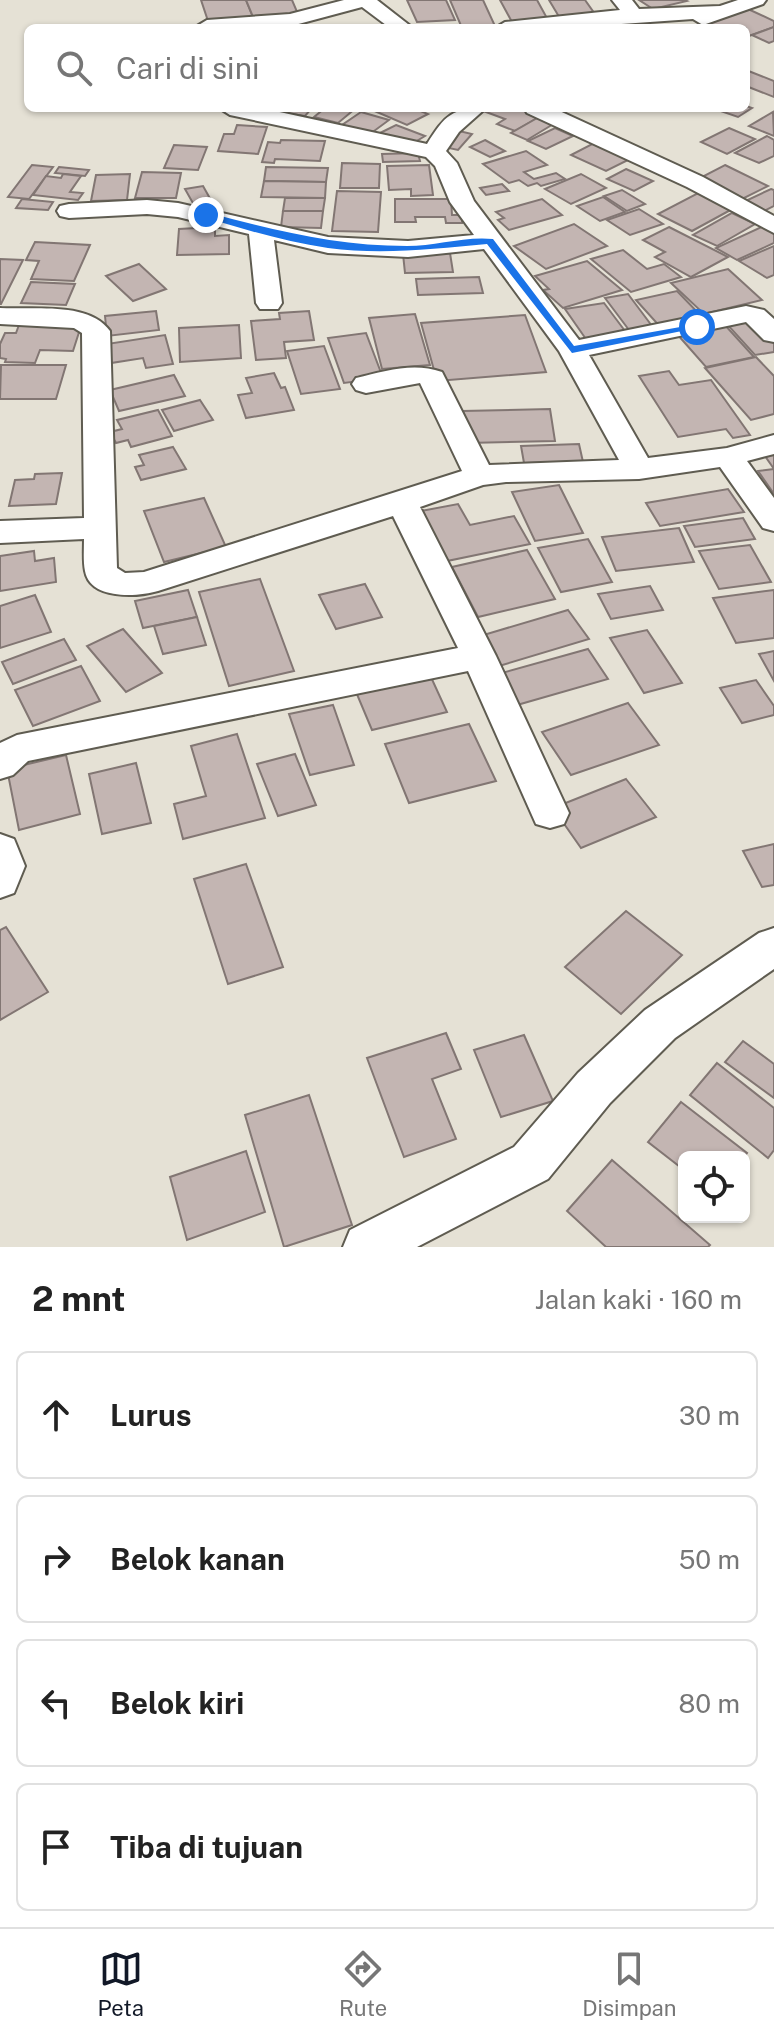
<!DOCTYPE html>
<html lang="id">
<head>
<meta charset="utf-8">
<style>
	body { margin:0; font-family:"Public Sans",sans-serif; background:#f6f6f6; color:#222 }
	.controls { position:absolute; right:24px; bottom:24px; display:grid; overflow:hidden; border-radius:12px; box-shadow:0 2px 6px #0004 }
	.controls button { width:72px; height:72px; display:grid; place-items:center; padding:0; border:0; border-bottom:2px solid #e0e0e0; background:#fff; color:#222; font:40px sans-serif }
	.stop { position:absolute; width:24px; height:24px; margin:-18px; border:6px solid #1a73e8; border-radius:50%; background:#fff }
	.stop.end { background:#1a73e8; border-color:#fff; box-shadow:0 2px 8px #0008 }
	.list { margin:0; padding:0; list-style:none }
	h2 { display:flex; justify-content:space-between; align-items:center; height:104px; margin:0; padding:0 32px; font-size:34px }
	h2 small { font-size:26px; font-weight:400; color:#767676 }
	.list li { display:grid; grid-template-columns:52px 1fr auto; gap:24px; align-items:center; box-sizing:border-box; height:128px; margin:0 16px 16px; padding:0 16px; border:2px solid #e0e0e0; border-radius:12px }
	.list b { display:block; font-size:30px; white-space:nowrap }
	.list em { font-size:26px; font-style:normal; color:#767676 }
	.icon { flex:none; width:44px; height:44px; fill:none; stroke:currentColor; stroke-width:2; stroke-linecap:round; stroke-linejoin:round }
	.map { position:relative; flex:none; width:774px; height:1247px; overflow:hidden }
	.search { position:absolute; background:#fff; box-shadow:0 2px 6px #0004; left:24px; right:24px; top:24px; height:88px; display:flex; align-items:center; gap:20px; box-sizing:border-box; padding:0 28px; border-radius:12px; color:#767676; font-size:30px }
	.sheet { height:680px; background:#fff }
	nav { display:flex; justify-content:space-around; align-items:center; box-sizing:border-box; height:112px; border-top:2px solid #e0e0e0; background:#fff; font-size:22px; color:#767676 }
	nav a { display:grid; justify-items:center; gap:4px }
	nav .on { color:#111827 }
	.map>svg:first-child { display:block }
	.building { fill:#c3b5b2; stroke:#827673; stroke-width:2 }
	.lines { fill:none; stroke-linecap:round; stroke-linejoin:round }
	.street-casing { stroke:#5f5c51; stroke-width:4 }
	.street { fill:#fff; fill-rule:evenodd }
	.route { fill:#1a73e8 }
</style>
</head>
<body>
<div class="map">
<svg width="774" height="1247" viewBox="0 0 774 1247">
	<rect width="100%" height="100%" fill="#e5e1d5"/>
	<g class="building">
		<polygon points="201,0 246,0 253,17 208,21"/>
		<polygon points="246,0 292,0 298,14 253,17"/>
		<polygon points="407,0 446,0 455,20 417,22"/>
		<polygon points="450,0 483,0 495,26 462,28"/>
		<polygon points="500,0 537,0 548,20 512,22"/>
		<polygon points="549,0 585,0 597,17 561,20"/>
		<polygon points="639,0 685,0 687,1 653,9"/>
		<polygon points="748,9 774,21 774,27 746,37 746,28 715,28 705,24"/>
		<polygon points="774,27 774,41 769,43 752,35"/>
		<polygon points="746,70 774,81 774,97 746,86"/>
		<polygon points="746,106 752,108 738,117 712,108"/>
		<polygon points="281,108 312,108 305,116 278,112"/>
		<polygon points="325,108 356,108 338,123 314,117"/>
		<polygon points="373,108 413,108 428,114 407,125 370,109"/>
		<polygon points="493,108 528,108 544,114 515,131 497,124 505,119 486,112"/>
		<polygon points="361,112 389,120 370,134 342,125"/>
		<polygon points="773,112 774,136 749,126"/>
		<polygon points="539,117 555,123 527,140 511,133"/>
		<polygon points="237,125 267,127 258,154 218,151 224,134 234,134"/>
		<polygon points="396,125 425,136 410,145 380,133"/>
		<polygon points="555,128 573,136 546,149 528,141"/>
		<polygon points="729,128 755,139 727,154 701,142"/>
		<polygon points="459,131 472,134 458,150 444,147"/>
		<polygon points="767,136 774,140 774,156 759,163 735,153"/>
		<polygon points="281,140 325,141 320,161 275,159 274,163 262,162 268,142 280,143"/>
		<polygon points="485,140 505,151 490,157 470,147"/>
		<polygon points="596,142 632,158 606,171 571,155"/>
		<polygon points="174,145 207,147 198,170 164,168"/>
		<polygon points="526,151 547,165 524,172 534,179 556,173 565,179 541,186 537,183 528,186 519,180 509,183 483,164"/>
		<polygon points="418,153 420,161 383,162 382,154"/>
		<polygon points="342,163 380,164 379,188 340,188"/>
		<polygon points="32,165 53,167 29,199 8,197"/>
		<polygon points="429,165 433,195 411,196 411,189 389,190 387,166"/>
		<polygon points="725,165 768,186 736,202 698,179"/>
		<polygon points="59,167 89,170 85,176 55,173"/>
		<polygon points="266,167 328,168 326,182 264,181"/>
		<polygon points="626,169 653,181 634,191 607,179"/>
		<polygon points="142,172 181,173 176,198 135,198"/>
		<polygon points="63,174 81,176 70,192 83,193 78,200 33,195 46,176 61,178"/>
		<polygon points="130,174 127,200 91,201 96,175"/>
		<polygon points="581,174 606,188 571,204 545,189"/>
		<polygon points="264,181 326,182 325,198 261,197"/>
		<polygon points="502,184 509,191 486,195 480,188"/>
		<polygon points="203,186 212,202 194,205 185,189"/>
		<polygon points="771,189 774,190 774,206 758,214 739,204"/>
		<polygon points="622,190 645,204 627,211 604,196"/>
		<polygon points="337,191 381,192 378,232 332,231"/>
		<polygon points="702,191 736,207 692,231 658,214"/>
		<polygon points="603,197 625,212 600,221 577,206"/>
		<polygon points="285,198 325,198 323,211 283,211"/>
		<polygon points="22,199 53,202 48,210 16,208"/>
		<polygon points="395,199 451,199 452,215 462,215 462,223 446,223 445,217 415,217 416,222 395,222"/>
		<polygon points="542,199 562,215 509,230 498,220 504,218 496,212"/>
		<polygon points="639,209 663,224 630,235 607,220"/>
		<polygon points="283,211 323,211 321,228 281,227"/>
		<polygon points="732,213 755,224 717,246 693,235"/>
		<polygon points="574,224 607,246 546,269 514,246"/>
		<polygon points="768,224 774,228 774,243 737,260 716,248"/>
		<polygon points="215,227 215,236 229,235 229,254 177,255 179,229"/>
		<polygon points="669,227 728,257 691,277 655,257 665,252 643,240"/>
		<polygon points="35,242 90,245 74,281 31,279 39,261 26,260"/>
		<polygon points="774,246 774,275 767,278 739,261"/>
		<polygon points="623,250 647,269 664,264 681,277 631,292 591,259"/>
		<polygon points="450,253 453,272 405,273 403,254"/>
		<polygon points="0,259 23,260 1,304 0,304"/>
		<polygon points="587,261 622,290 563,308 543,290 549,289 535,276"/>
		<polygon points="139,264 166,289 133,301 106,276"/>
		<polygon points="728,269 762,300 704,314 671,283"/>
		<polygon points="479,277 483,293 418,295 416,279"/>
		<polygon points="31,282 75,284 66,305 21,303"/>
		<polygon points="677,291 706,321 663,330 636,300"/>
		<polygon points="628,294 652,326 629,330 605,298"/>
		<polygon points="604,303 628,335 588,342 565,309"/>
		<polygon points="156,311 159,330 107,336 105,316"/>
		<polygon points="309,311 314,340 284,342 286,358 256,360 251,321 280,319 279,313"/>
		<polygon points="415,314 430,365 382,369 369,318"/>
		<polygon points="525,315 546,372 437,381 421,323"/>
		<polygon points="750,317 774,343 774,352 755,355 725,322"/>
		<polygon points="724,324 754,357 706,367 677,334"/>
		<polygon points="19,325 81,326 73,351 40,350 35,363 5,362 6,359 0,358 0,344 5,333 16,333"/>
		<polygon points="239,325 241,358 180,362 179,328"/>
		<polygon points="366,333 383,378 344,383 328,338"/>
		<polygon points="165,335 173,364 146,368 143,358 111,363 107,344"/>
		<polygon points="324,346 340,389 301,394 287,351"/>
		<polygon points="756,357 774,376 774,414 751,420 705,368"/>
		<polygon points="1,365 66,365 56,399 0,399"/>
		<polygon points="669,371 679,385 711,380 750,435 733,438 726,429 678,437 639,376"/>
		<polygon points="274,373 281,388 285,387 294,410 246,418 238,395 252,393 246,378"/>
		<polygon points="174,375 185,396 119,411 110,390"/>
		<polygon points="200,400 213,420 174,431 162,410"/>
		<polygon points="550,409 555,441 467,443 463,411"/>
		<polygon points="158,410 172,436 131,447 128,440 116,443 110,432 122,429 117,420"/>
		<polygon points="579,444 583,462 524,463 521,446"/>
		<polygon points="173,447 186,469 141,480 135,467 144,465 139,455"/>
		<polygon points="774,455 774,494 758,471 774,469 765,456"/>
		<polygon points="62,473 56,504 9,506 15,480 34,479 35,474"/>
		<polygon points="559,485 583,533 535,541 512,492"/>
		<polygon points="728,489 744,512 660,526 646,503"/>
		<polygon points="204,498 226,547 164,562 144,511"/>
		<polygon points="458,504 470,525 514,516 530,544 447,561 421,511"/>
		<polygon points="743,518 755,539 695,547 684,526"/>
		<polygon points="679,528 694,562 616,571 602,537"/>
		<polygon points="588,539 612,582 561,592 538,548"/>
		<polygon points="750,545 771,582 719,589 699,551"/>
		<polygon points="527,550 555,599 478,617 452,567"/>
		<polygon points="34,551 35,561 54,558 56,582 0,591 0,556"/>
		<polygon points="260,579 294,671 229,686 199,592"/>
		<polygon points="365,584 382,617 336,629 319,595"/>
		<polygon points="650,586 663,610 611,619 598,594"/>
		<polygon points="188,590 197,617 143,628 135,601"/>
		<polygon points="774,590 774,638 736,643 713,598"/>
		<polygon points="35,595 51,632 0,648 0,606"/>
		<polygon points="568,610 589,639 499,666 480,636"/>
		<polygon points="197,617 206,645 163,654 154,626"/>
		<polygon points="123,629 162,673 126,692 87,646"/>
		<polygon points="647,630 682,683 644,693 610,638"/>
		<polygon points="64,639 76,660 13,684 2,662"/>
		<polygon points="588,649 608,679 517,705 498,674"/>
		<polygon points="774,651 774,681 759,654"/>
		<polygon points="81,666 100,701 33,726 15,690"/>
		<polygon points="430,675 447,712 372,730 356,692"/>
		<polygon points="756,680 774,706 774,715 742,723 720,688"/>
		<polygon points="628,703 659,745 571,775 542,732"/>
		<polygon points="333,705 354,765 310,775 289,714"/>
		<polygon points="469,724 496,781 409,803 385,744"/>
		<polygon points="237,734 265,818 183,839 174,804 206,796 191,746"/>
		<polygon points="295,754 316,805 278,816 257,764"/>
		<polygon points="66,755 80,814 19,830 7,769"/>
		<polygon points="136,763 151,823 102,834 89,774"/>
		<polygon points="626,779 656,817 581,848 553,808"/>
		<polygon points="774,844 774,885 762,887 743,851"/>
		<polygon points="246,864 283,967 228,984 194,879"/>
		<polygon points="626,911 682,955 621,1014 565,967"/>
		<polygon points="6,927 48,992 0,1020 0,930"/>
		<polygon points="446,1033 461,1069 432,1079 456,1139 404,1157 367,1058"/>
		<polygon points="524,1035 553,1101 501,1117 474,1050"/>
		<polygon points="743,1041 774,1064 774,1098 725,1062"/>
		<polygon points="717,1063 774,1108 774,1150 768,1158 690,1095"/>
		<polygon points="309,1095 352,1225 284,1247 245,1115"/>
		<polygon points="681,1102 747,1153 744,1157 684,1157 684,1170 648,1142"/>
		<polygon points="246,1151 265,1212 187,1240 170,1177"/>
		<polygon points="612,1160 710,1245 708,1247 606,1247 567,1211"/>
	</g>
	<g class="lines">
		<g class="street-casing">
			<g id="street">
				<polygon points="344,0 377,0 413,28 390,28 362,7 291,26 197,26 207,20 290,14"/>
				<polygon points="612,0 632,0 639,9 720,6 738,0 766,0 763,4 703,25 693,19 564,28 495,28 505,22 620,10"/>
				<path d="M 219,108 L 261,108 L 427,144 C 445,115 452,108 486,108 L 459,132 L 446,151 L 457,163 L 474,201 L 579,340 L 746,306 L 764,310 L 774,319 L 774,342 L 764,340 L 746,322 L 589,355 L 648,458 L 727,448 L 774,435 L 774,454 L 747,461 L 774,498 L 774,531 L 763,528 L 720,467 L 639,479 L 506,482 L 483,485 L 420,507 L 496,656 L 569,813 L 564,824 L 550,828 L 536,824 L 468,671 L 28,761 L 13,775 L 0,779 L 0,743 L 17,735 L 458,648 L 393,516 L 158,591 C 137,597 90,600 85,571 C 83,561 84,549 84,539 L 0,543 L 0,521 L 84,518 L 82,333 L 74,328 L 0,324 L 0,308 C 33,310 89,301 110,331 L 117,568 L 125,573 L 144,572 L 462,471 L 420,383 L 366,393 L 356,390 L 352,384 L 356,378 C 386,371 413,362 442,372 L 489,465 L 619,460 L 559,351 L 484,249 L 408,257 L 328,253 L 274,240 L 282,303 L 278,309 L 260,309 L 256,303 L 249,234 L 178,217 L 147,214 L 69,218 L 60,216 L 57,211 L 60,206 L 69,204 L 147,200 L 178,203 L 328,237 L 408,241 L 474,235 L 450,202 L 435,166 L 426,157 L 230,115 Z"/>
				<polygon points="524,108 553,108 703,177 774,216 774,233 687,187 527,113"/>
				<polygon points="0,834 14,839 25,866 14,893 0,898"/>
				<polygon points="774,928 774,969 675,1038 610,1103 548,1179 417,1247 343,1247 350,1230 514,1147 578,1073 645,1010 759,933"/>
			</g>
		</g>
		<use href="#street" class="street"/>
	</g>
	<path class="route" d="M 206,212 C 273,230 337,246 407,246 C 435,246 465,236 493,239 L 574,346 L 697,324 L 702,327 L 572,353 L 487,244 C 434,249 381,255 328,248 C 285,242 244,229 203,217 Z"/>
</svg>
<div class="controls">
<button><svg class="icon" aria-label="locate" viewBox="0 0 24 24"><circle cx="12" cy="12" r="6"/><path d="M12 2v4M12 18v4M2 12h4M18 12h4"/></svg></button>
</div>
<div class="stop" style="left:697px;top:327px"></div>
<div class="stop end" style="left:206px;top:215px"></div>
<div class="search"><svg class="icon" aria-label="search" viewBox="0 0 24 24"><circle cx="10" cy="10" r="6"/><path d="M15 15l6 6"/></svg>Cari di sini</div>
</div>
<section class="sheet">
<h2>2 mnt<small>Jalan kaki · 160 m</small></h2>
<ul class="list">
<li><svg class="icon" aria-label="ahead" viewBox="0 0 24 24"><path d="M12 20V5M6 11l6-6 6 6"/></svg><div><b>Lurus</b></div><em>30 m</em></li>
<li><svg class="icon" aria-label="right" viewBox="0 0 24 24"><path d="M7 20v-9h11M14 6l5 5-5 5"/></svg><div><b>Belok kanan</b></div><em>50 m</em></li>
<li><svg class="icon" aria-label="left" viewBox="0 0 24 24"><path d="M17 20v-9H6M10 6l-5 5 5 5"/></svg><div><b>Belok kiri</b></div><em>80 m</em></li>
<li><svg class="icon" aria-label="arrive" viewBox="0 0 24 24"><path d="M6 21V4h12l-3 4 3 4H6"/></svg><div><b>Tiba di tujuan</b></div></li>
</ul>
</section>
<nav>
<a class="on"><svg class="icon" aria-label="map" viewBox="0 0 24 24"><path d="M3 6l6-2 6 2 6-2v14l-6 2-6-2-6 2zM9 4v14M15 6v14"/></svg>Peta</a>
<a><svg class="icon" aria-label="directions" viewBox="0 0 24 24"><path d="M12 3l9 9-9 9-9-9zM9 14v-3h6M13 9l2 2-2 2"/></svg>Rute</a>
<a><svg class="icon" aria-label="saved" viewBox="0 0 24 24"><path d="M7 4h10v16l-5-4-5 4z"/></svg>Disimpan</a>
</nav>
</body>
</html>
